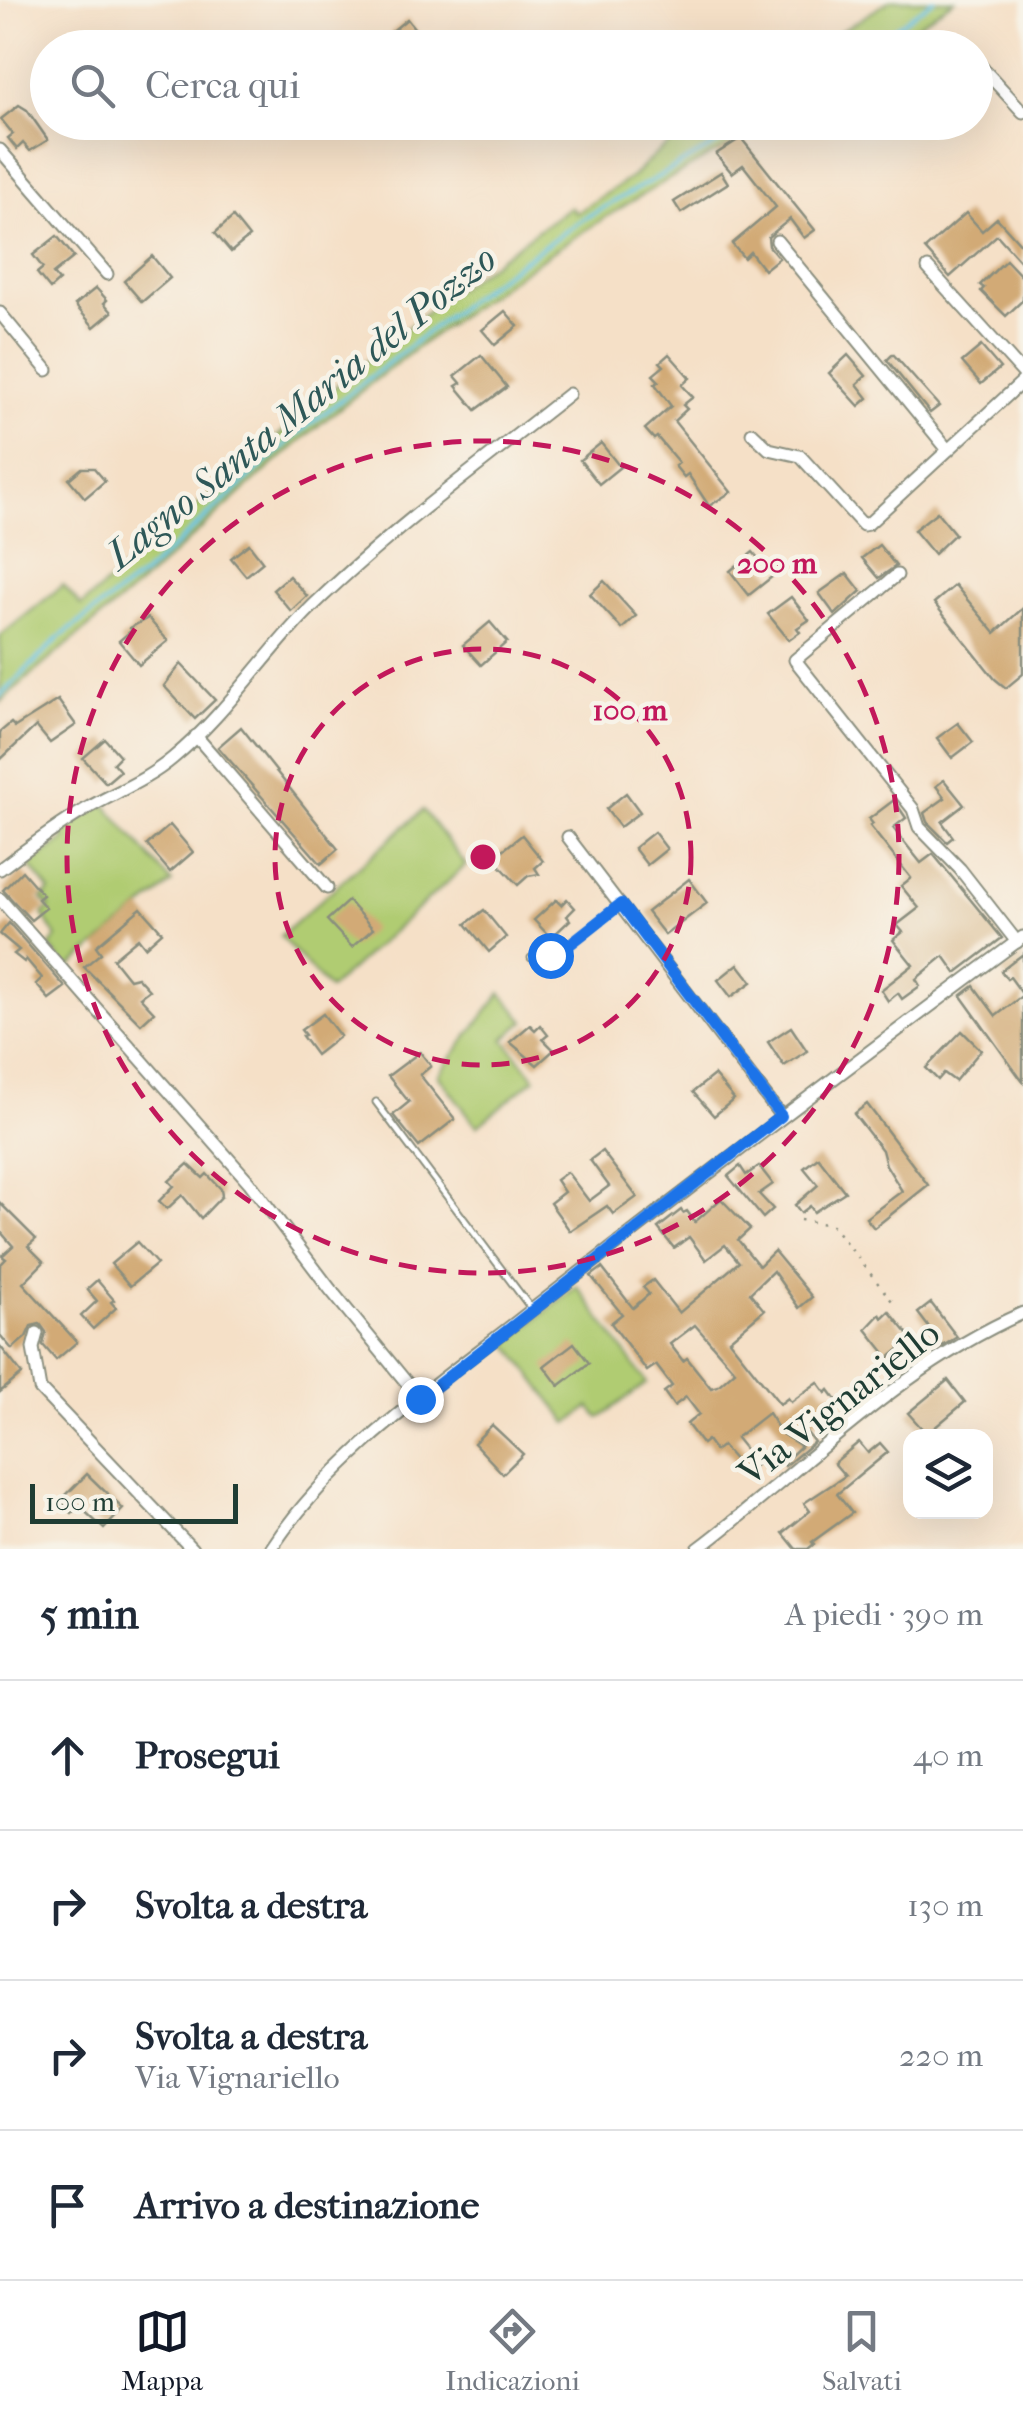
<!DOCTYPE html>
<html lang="it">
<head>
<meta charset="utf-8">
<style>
	body { margin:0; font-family:"IM FELL French Canon",serif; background:#f2f2f3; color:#1f2937 }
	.controls { position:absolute; right:30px; bottom:30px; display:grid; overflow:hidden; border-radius:20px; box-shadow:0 10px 40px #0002 }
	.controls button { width:90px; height:90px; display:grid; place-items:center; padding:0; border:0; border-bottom:2px solid #e0e1e3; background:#fff; color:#1f2937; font:50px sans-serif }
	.scale { position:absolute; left:30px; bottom:25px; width:208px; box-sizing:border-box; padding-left:10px; border:5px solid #1f3d34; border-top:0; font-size:28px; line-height:35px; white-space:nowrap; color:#1f3d34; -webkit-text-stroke:8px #f7f3e8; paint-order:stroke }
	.stop { position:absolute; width:30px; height:30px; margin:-22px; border:8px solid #1a73e8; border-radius:50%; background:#fff }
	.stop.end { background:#1a73e8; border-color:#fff; box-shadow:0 2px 10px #0008 }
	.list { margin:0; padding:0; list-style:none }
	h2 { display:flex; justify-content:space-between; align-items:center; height:130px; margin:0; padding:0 40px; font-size:42px }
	h2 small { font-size:32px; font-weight:400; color:#747a83 }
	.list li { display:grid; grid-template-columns:65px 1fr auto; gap:30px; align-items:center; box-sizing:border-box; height:150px; padding:0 40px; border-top:2px solid #e0e1e3 }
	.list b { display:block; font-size:38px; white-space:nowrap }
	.list p { margin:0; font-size:32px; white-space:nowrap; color:#747a83 }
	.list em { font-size:32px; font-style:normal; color:#747a83 }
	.icon { flex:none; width:55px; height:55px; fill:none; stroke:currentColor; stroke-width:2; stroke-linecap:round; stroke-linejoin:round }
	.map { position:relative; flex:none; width:1023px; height:1549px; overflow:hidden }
	.search { position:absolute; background:#fff; box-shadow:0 10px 40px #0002; left:30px; right:30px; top:30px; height:110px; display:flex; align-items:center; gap:25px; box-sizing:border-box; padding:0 35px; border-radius:55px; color:#747a83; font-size:38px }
	.sheet { height:730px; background:#fff }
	nav { display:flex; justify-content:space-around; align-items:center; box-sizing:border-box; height:140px; border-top:2px solid #e0e1e3; background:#fff; font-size:28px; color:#747a83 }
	nav a { display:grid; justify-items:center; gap:5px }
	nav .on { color:#111827 }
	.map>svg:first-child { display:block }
	.green { fill:#b0cc72; stroke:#688453; stroke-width:2.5 }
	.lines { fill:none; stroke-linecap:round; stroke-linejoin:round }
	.stream { stroke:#6ac4e7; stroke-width:4 }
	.building { fill:#d2aa76; fill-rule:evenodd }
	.lane-casing { stroke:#8a8e7e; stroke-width:9 }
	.street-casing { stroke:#8a8e7e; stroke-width:15 }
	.path { stroke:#8a8e7e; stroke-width:2.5; stroke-dasharray:2.5 8; stroke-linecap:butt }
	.lane { stroke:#fff; stroke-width:5 }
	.street { stroke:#fff; stroke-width:11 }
	.route { stroke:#1a73e8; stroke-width:12 }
	.ring { fill:none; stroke:#c2185b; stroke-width:5; stroke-dasharray:18 12 }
	.labels { text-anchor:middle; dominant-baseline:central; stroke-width:9; stroke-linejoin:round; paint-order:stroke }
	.street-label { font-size:38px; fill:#1f3d34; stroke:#f7f3e8 }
	.water-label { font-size:40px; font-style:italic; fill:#2e5858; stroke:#f7f3e8 }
	.centre { fill:#c2185b; stroke:#f7f3e8; stroke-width:5 }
	.ring-label { font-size:30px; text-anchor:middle; font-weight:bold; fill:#c2185b; stroke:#f7f3e8; stroke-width:9; stroke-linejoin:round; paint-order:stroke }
</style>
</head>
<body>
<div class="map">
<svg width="1023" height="1549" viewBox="0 0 1023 1549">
	<rect width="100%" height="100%" fill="#f7f3e8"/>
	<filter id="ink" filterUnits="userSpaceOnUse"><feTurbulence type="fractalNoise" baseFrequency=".01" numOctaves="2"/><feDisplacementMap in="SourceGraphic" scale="20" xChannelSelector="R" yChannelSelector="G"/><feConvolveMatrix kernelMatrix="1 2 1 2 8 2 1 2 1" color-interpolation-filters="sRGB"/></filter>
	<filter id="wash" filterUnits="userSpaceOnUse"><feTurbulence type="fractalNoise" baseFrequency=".0048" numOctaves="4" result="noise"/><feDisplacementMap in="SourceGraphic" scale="40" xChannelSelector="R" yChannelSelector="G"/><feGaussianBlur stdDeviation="2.25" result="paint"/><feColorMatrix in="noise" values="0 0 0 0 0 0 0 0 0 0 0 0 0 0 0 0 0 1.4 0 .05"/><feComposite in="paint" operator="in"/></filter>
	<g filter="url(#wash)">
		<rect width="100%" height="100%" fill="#f5e0c7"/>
		<g class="green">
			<polygon points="891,0 954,0 886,47 816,47"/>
			<path d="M 698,123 L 771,123 C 610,206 460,309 320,424 C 256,477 196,535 133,590 C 89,628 43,663 0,702 L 0,636 L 63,585 L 81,606 L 336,386 L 444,298 L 570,207 L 576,213 L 632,177 L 657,153 Z"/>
			<polygon points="105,804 172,883 68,969 49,946 57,937 43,915 50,908 42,899 50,891 29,865 65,839 60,831"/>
			<polygon points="423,810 466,865 329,989 280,936"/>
			<polygon points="501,993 525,1021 504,1039 535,1078 477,1126 438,1075"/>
			<polygon points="577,1286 647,1383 599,1418 590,1407 568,1423 507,1343"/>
		</g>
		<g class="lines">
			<g class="stream">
				<polyline points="867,48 933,0"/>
				<polyline points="0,696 60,637 144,574 295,436 485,287 583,219 756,122"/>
			</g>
		</g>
		<g id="blocks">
			<g class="building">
				<polygon points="407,19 430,48 402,48 390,33"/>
				<polygon points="19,105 27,110 48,140 30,151 23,143 17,149 8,138 13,134 1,119"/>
				<polygon points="741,138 815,230 804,238 790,219 768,237 769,246 779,258 764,270 750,252 744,258 732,244 776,207 743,165 732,173 716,154"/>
				<polygon points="721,172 728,183 681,213 674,202"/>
				<polygon points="966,213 982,231 997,218 1023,247 1023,264 997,235 950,277 925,249"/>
				<polygon points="233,217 249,237 231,252 215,233"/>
				<polygon points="57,236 74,257 53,274 59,281 50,289 37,273 43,268 33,255"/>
				<polygon points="152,256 170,278 142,302 124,281"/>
				<polygon points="1006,260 1023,278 1023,300 1006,316 981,291 984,288 980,285"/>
				<polygon points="96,288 107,300 104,303 112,312 94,327 75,305"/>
				<polygon points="505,311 518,326 495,345 482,330"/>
				<polygon points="981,346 1000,368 981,384 962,362"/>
				<polygon points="669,354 690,378 682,385 693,397 683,405 687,409 674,421 731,492 709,506 688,474 684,477 675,466 679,463 657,437 654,439 645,429 671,406 655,384 659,381 653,375 664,366 660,362"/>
				<polygon points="893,354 939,406 930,413 887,360"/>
				<polygon points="481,355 507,387 476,410 456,386 461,383 455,376"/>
				<polygon points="848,355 866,376 857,384 868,398 859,406 829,373"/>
				<polygon points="601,443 620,467 599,484 580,460"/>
				<polygon points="82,468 94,468 105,481 85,498 69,479"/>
				<polygon points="937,512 955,534 934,554 914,530"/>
				<polygon points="249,544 263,562 246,576 231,558"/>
				<polygon points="879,545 896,566 879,578 862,558"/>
				<polygon points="753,552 773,576 749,595 730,571"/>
				<polygon points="847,573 861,591 835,615 819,593"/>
				<polygon points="289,576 307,596 291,611 273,590"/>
				<polygon points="604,581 636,616 622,629 590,594"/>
				<polygon points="955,585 995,633 1023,608 1023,674 1006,688 995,679 934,603"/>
				<polygon points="791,597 809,620 797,628 800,632 789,640 768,614"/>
				<polygon points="148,618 168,641 139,665 119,641 132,630 130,628"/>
				<polygon points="490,622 507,642 481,665 463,645"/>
				<polygon points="181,664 215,700 195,719 164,686"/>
				<polygon points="58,700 76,725 50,743 36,726 0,760 0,732 11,723 15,727"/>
				<polygon points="958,723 973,742 952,758 937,738"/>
				<polygon points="241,727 338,849 321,864 218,747"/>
				<polygon points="105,739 120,756 113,763 120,771 106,783 83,758"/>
				<polygon points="944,780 964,805 942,822 953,837 947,842 927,822 924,813 945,798 936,786"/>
				<polygon points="626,793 640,812 620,827 606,809"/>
				<polygon points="894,800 906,818 893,828 921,863 933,854 1002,938 956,973 944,956 916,979 920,986 902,999 898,993 888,1001 881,990 913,965 893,940 903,932 897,925 919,908 901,886 911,878 870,826 873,824 869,819"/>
				<polygon points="170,825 193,852 170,872 147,845"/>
				<polygon points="654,832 667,849 647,865 634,848"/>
				<polygon points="522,835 543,861 535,868 539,874 528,876 518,885 493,858"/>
				<polygon points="22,871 43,895 38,899 46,908 31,920 3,890"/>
				<polygon points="689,879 707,903 665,935 647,912"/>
				<polygon points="567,899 575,908 567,916 570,920 551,938 534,920 556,900 561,905"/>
				<polygon points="348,901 373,929 352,947 327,920"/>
				<polygon points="141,908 162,932 145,947 138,938 113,959 129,979 137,977 149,990 140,997 154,1012 141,1024 84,967 101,953 96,946"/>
				<polygon points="484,910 506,937 489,952 466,924"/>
				<polygon points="9,923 65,987 49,999 36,984 42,978 26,959 24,962 14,954 19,950 0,934"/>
				<polygon points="1023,954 1023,1082 961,996 974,986 996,1016 1023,995 1010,977 1007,979 1001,971"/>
				<polygon points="738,964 752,982 731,997 718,980"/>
				<polygon points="323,1014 340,1036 316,1055 302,1036 305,1035 301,1030"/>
				<polygon points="530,1025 535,1030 540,1025 548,1035 543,1039 554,1050 537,1065 510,1042"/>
				<polygon points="791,1027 807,1051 784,1066 768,1042"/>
				<polygon points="962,1031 981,1050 955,1081 944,1073 938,1080 926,1068"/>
				<polygon points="420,1052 431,1066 420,1075 455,1119 419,1147 393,1115 409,1102 388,1076"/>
				<polygon points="714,1075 734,1099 714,1116 693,1092"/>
				<polygon points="867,1104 928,1185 874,1228 866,1218 902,1191 886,1165 882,1150 854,1114"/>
				<polygon points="602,1151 637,1197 613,1214 607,1206 570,1231 550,1203 564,1192 556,1180 567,1172 589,1201 609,1186 590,1160"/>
				<polygon points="818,1157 845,1192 814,1212 810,1206 801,1213 795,1205 818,1185 804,1168"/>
				<polygon points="188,1164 203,1178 207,1174 221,1189 222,1196 201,1218 182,1195 167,1209 159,1201 174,1186 169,1181"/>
				<polygon points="740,1166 746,1175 759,1166 773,1184 759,1194 773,1209 763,1218 728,1176"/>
				<path d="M 721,1199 L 750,1229 L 738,1240 L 759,1266 L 774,1251 L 812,1297 L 799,1308 L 773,1271 L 750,1293 L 764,1310 L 729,1340 L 780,1404 L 788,1398 L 791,1402 L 818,1382 L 826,1393 L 829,1390 L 847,1414 L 837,1423 L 834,1420 L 831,1423 L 824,1414 L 804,1429 L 814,1442 L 785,1466 L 783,1463 L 801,1446 L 782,1434 L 768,1413 L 736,1438 L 757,1464 L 746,1473 L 722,1446 L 715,1451 L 707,1440 L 702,1444 L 687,1424 L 699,1414 L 686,1397 L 674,1406 L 664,1392 L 672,1386 L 656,1365 L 647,1371 L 611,1323 L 622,1314 L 591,1276 L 602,1268 L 633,1308 L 649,1294 L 643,1287 L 653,1280 L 679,1313 L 739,1262 L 725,1245 L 706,1260 L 689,1237 L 674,1248 L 658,1228 L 681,1210 L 683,1213 L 687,1211 L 695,1222 ZM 695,1325 L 735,1371 L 718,1386 L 711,1388 L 687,1358 L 683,1361 L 670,1344 Z"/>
				<polygon points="0,1203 36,1239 28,1246 44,1262 23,1283 77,1342 56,1360 43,1345 46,1332 40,1324 31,1326 26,1337 12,1349 0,1335 0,1265 6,1259 2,1256 13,1246 0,1231"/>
				<polygon points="137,1242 157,1264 130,1286 111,1264"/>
				<polygon points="97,1280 114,1300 111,1302 116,1308 93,1329 81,1316 97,1301 87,1289"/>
				<polygon points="931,1303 957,1337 943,1346 918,1313"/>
				<polygon points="889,1311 912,1339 889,1358 866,1329 880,1314 882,1318"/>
				<polygon points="574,1343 589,1363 559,1386 544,1366"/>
				<polygon points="0,1346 22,1374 0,1392"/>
				<polygon points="948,1380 965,1402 927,1434 908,1413"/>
				<polygon points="492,1425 523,1454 503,1474 474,1443"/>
				<polygon points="859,1442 868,1453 880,1443 888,1452 837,1494 852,1513 812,1542 814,1544 808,1549 796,1549 783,1533 810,1511 804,1503 845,1476 834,1463"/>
				<polygon points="87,1474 123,1509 104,1529 79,1506 72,1513 60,1501"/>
			</g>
		</g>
	</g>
	<g filter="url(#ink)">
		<use href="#blocks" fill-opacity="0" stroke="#8a8e7e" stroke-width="2.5"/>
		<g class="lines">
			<g class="lane-casing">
				<g id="lane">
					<path d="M 531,958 C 567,953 590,929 617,907"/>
					<polyline points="376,1102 530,1307"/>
				</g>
			</g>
			<g class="street-casing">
				<g id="street">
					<polyline points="976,61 1023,112"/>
					<polyline points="0,150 107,274"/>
					<polyline points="777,241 948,450"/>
					<polyline points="928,268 1023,373"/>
					<polyline points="0,313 47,370"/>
					<polyline points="752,433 769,449 800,456 863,525 868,524 1023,381"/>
					<polyline points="897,575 795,660 913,809 919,827 960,869 1017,942"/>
					<polyline points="196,736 327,888"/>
					<polyline points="568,837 781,1116"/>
					<path d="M 0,869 C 29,847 57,826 88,808 C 116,792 147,780 173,758 C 230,711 268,647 322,597 C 399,524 486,460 569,394"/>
					<polyline points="0,899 249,1182 330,1289 420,1399"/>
					<polyline points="37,1333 33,1348 40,1389 192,1549"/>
					<path d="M 271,1549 C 334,1452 444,1380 533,1309 C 695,1183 858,1059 1023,937"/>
					<path d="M 698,1549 C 804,1469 899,1367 1023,1313"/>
				</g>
			</g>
			<polyline class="path" points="800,1220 832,1225 896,1306"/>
			<use href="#lane" class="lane"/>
			<use href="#street" class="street"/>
		</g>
	</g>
	<g class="lines" filter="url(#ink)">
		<polyline class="route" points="420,1399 781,1116 621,904 565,948 550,955"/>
	</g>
	<g class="ring">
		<circle cx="483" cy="857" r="208"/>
		<circle cx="483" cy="857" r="416"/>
	</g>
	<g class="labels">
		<g class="street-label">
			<text transform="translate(839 1403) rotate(-38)">Via Vignariello</text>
		</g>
		<g class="water-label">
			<text transform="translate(301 407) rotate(-39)">Lagno Santa Maria del Pozzo</text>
		</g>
	</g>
	<circle cx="483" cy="857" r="15" class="centre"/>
	<g class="ring-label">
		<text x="777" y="573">200 m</text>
		<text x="630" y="720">100 m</text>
	</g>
</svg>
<div class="controls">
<button><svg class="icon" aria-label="layers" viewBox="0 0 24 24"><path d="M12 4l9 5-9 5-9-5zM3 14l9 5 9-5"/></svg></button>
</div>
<div class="scale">100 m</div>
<div class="stop" style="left:550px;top:955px"></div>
<div class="stop end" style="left:420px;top:1399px"></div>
<div class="search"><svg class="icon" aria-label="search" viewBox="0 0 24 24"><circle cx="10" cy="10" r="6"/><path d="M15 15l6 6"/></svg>Cerca qui</div>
</div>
<section class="sheet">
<h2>5 min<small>A piedi · 390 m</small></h2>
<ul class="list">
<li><svg class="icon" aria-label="ahead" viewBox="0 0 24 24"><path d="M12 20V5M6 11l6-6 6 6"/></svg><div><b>Prosegui</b></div><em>40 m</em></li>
<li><svg class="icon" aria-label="right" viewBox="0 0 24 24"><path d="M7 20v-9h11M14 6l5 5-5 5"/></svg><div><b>Svolta a destra</b></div><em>130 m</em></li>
<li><svg class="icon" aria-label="right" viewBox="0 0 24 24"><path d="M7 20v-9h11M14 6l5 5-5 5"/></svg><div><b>Svolta a destra</b><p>Via Vignariello</p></div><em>220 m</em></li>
<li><svg class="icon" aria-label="arrive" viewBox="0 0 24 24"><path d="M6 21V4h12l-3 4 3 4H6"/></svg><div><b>Arrivo a destinazione</b></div></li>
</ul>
</section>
<nav>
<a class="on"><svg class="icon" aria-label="map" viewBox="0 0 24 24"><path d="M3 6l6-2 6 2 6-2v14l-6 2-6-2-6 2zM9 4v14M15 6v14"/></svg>Mappa</a>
<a><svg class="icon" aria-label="directions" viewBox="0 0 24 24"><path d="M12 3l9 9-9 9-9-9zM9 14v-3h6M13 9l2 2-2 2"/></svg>Indicazioni</a>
<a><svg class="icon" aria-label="saved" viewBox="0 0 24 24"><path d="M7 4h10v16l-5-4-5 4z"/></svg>Salvati</a>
</nav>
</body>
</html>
